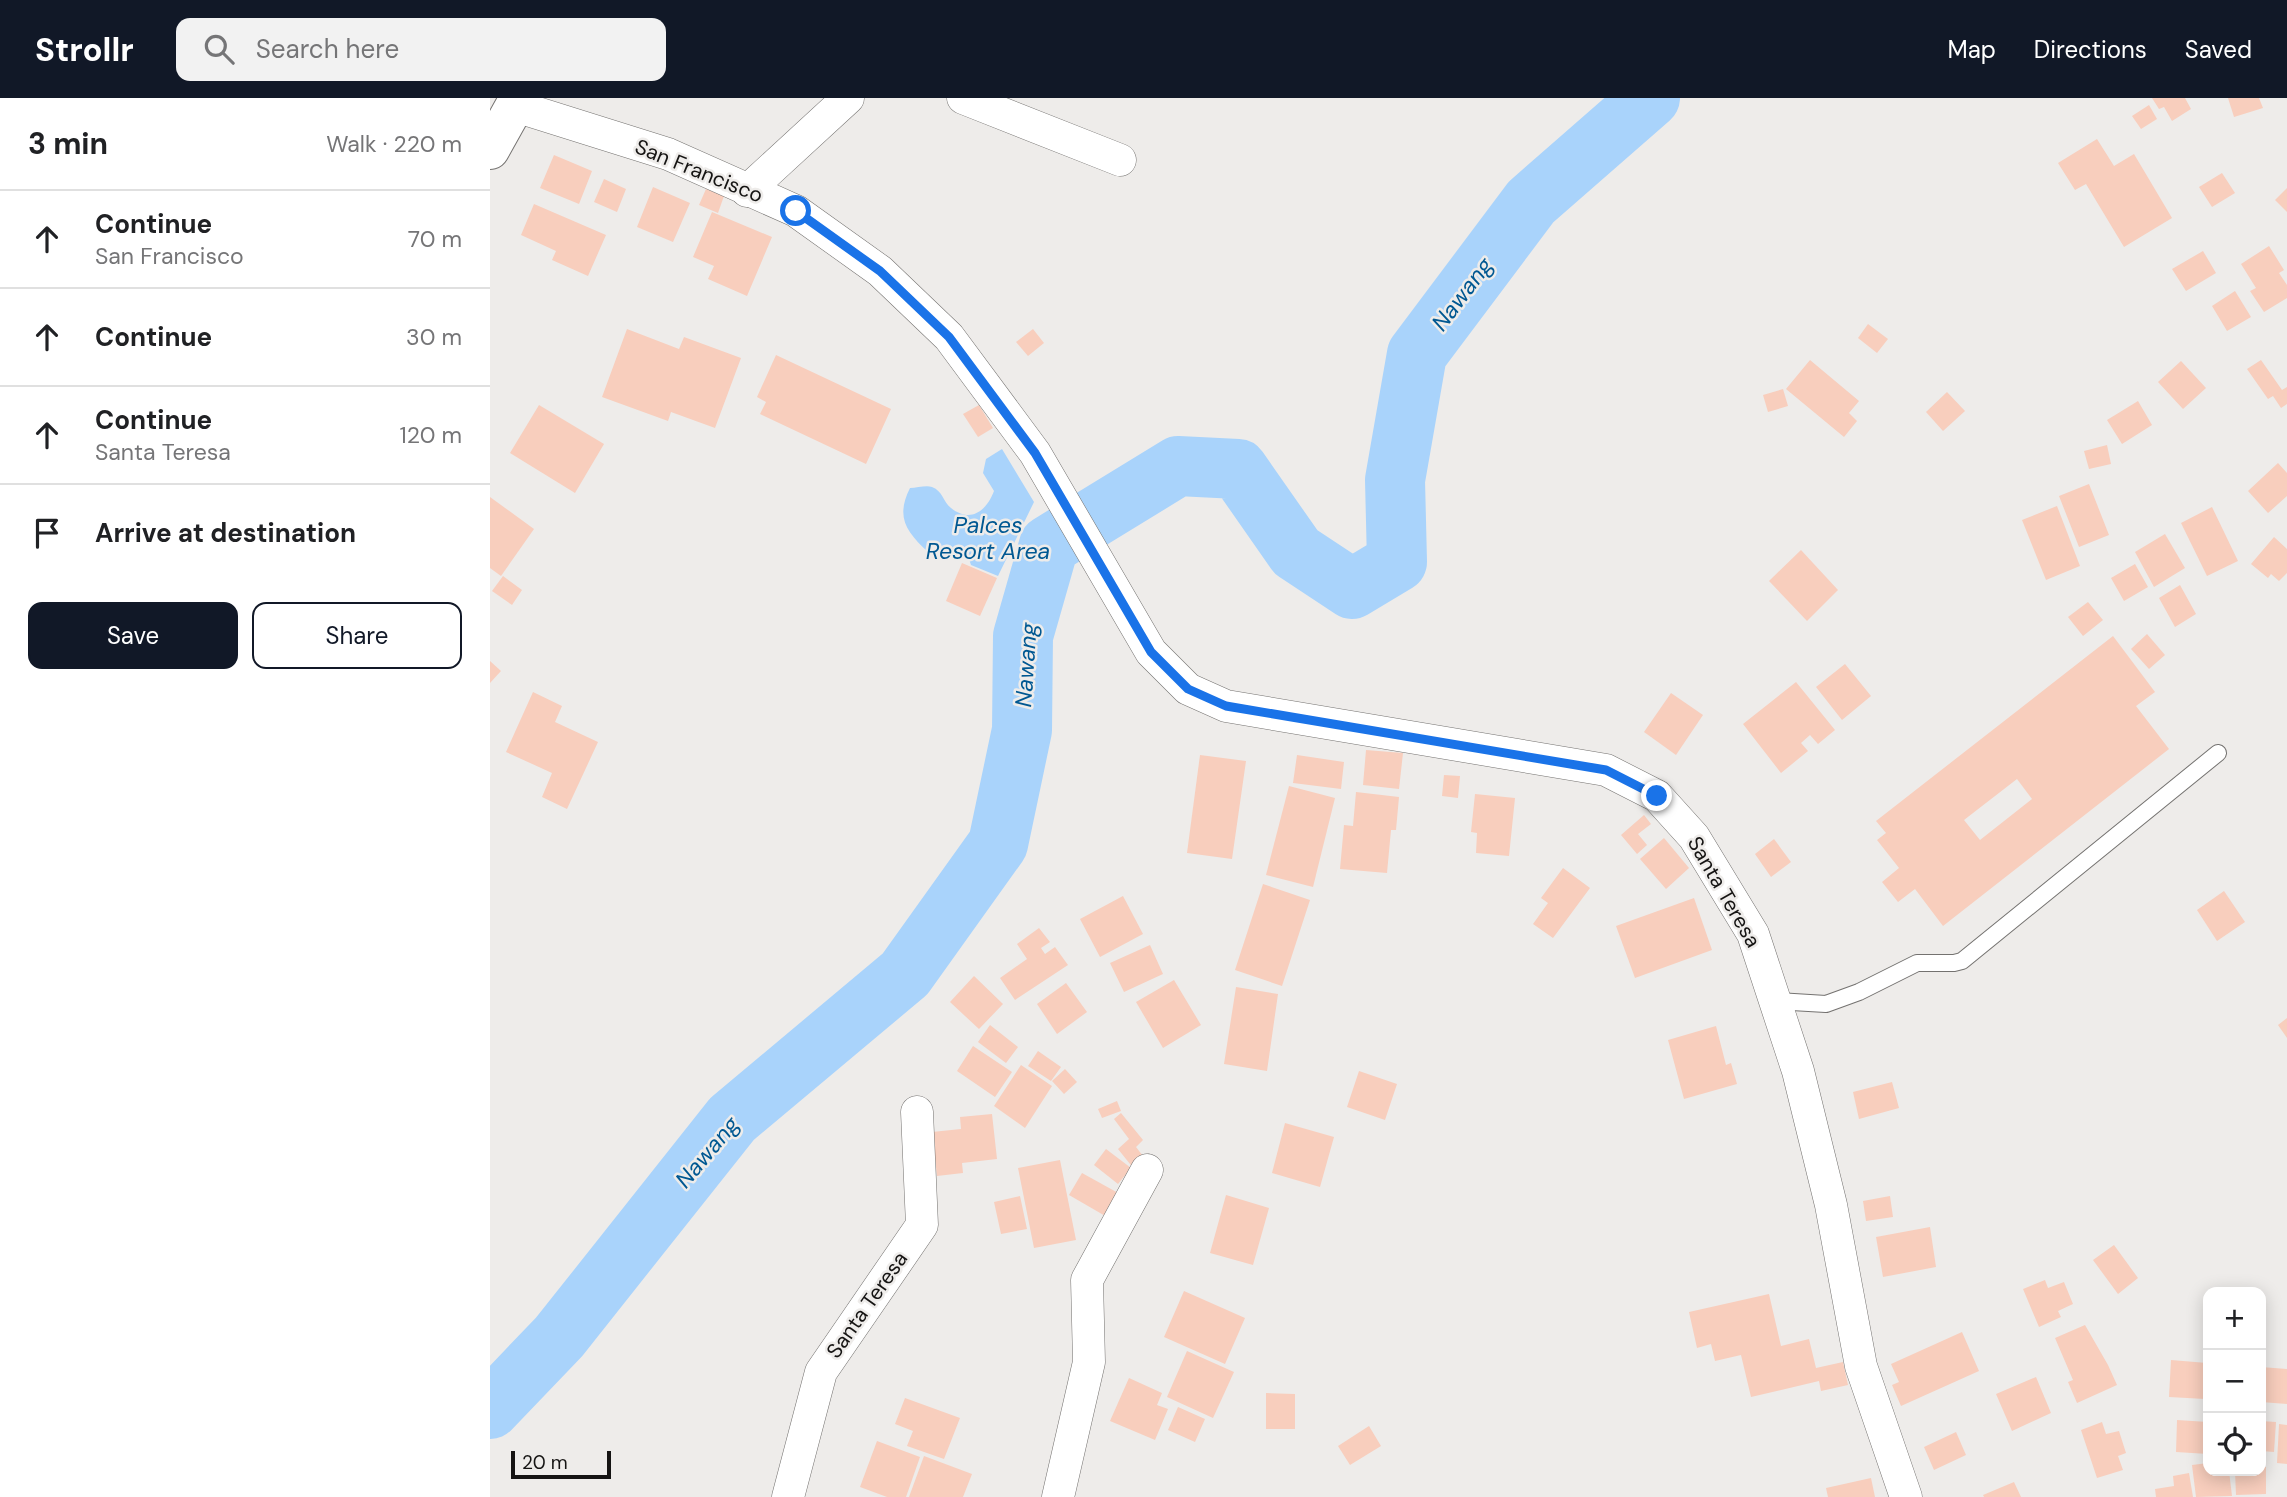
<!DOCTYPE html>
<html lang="en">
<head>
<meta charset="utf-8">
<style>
	body { margin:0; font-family:"DM Sans",sans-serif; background:#f2f2f2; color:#202124 }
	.controls { position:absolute; right:21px; bottom:21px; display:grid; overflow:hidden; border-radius:14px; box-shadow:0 4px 18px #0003 }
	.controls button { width:63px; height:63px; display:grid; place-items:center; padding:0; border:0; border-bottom:2px solid #e0e0e0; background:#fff; color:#202124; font:35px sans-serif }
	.scale { position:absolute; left:21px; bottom:18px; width:100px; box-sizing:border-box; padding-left:7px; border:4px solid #151413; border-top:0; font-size:19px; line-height:24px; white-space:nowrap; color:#151413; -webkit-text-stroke:5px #eeecea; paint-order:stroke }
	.stop { position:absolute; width:21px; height:21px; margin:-16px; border:5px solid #1a73e8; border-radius:50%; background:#fff }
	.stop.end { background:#1a73e8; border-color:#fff; box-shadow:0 2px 7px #0008 }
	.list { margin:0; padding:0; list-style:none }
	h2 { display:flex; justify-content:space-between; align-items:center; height:91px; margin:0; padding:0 28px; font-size:30px }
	h2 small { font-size:23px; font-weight:400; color:#757577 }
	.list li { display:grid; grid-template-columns:46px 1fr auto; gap:21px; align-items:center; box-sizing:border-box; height:98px; padding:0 28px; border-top:2px solid #e0e0e0 }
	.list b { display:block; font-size:26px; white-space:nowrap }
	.list p { margin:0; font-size:23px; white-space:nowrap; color:#757577 }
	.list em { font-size:23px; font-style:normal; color:#757577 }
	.actions { display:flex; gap:14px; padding:21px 28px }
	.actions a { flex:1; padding:16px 0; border:2px solid #111827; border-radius:14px; text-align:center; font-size:24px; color:#111827 }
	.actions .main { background:#111827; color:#fff }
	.icon { flex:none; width:38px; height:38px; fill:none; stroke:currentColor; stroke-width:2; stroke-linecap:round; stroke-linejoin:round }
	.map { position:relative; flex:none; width:1797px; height:1399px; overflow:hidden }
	header { display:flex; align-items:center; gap:42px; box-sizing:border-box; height:98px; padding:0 35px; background:#111827; color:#fff }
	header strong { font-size:33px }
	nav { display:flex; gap:38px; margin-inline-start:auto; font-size:24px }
	.search { width:490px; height:63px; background:#f2f2f2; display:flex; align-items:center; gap:18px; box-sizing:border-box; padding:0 24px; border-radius:14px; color:#757577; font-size:26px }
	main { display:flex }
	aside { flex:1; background:#fff }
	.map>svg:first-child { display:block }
	.water { fill:#a9d3fb }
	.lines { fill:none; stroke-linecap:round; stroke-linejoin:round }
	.river { stroke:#a9d3fb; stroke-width:60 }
	.building { fill:#f8cebd; fill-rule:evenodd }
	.service-casing { stroke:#747270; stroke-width:18 }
	.minor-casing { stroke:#747270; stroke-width:33 }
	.primary-casing { stroke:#747270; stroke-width:40 }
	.service { stroke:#fff; stroke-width:16 }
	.minor { stroke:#fff; stroke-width:32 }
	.primary { stroke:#fff; stroke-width:38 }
	.route { stroke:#1a73e8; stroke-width:9 }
	.labels { text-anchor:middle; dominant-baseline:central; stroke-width:5; stroke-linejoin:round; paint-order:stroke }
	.street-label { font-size:21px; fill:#151413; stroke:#eeecea }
	.water-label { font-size:23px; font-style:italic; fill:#005892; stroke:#eeecea }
</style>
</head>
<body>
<header>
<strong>Strollr</strong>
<div class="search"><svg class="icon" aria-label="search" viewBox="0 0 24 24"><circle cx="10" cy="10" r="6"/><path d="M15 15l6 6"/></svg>Search here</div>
<nav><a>Map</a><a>Directions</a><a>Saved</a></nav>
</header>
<main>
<aside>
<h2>3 min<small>Walk · 220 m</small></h2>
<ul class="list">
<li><svg class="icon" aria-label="ahead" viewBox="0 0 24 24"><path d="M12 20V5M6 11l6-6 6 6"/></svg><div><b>Continue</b><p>San Francisco</p></div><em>70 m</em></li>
<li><svg class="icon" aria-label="ahead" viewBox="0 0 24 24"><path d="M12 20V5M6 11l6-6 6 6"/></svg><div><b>Continue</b></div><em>30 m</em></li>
<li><svg class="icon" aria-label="ahead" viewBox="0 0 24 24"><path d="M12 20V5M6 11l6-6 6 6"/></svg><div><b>Continue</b><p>Santa Teresa</p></div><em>120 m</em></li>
<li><svg class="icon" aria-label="arrive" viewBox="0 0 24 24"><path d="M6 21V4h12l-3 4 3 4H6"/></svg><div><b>Arrive at destination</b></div></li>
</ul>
<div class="actions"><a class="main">Save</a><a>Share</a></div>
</aside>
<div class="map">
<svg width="1797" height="1399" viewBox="0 0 1797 1399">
	<rect width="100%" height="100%" fill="#eeecea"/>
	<path class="water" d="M 512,351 L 544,404 L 508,478 L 481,467 L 477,455 L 466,460 L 443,447 L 438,454 C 417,434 405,420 420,390 C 427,390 436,387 442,389 C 453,393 453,404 461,410 C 481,426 497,412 504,393 L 493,375 L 496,361 Z"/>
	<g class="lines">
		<polyline class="river" points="0,1311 69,1239 242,1021 415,876 508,746 532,632 533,538 559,447 688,368 748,371 806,454 862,491 907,464 905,382 927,256 1041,104 1160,0"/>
	</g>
	<g class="building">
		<polygon points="1662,0 1695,0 1701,11 1682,23 1674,9 1669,11"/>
		<polygon points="1738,0 1769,0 1773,10 1744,19"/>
		<polygon points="1659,7 1667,21 1651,31 1642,18"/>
		<polygon points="1607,41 1624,68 1644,56 1682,120 1634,149 1596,86 1585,92 1568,65"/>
		<polygon points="64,57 102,73 89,106 50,90"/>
		<polygon points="1732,75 1745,95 1722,109 1709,89"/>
		<polygon points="114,81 136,91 127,114 104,104"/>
		<polygon points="163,89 200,105 183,144 147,129"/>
		<polygon points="1797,90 1797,114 1785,102"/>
		<polygon points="216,91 234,98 228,115 209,107"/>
		<polygon points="44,106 116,137 98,178 62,162 66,153 31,137"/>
		<polygon points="222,114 282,139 257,198 218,181 224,168 203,159"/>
		<polygon points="1779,148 1794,172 1789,175 1797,187 1797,200 1774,214 1760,193 1766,190 1751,166"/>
		<polygon points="1713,153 1726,175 1696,193 1682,171"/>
		<polygon points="1745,193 1761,219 1737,233 1722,208"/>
		<polygon points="1378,226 1398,241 1387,255 1368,240"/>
		<polygon points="137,231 189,251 194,239 251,260 225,330 181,314 178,323 112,299"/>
		<polygon points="543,231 554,245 538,258 526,244"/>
		<polygon points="286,257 401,311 376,366 270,316 276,304 267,299"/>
		<polygon points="1320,262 1369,303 1359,315 1367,323 1354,339 1296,291"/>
		<polygon points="1771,262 1792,292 1797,289 1797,306 1791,310 1783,298 1778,301 1757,271"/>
		<polygon points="1691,263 1716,290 1693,311 1668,284"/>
		<polygon points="1293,291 1298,308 1278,314 1273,297"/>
		<polygon points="1457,294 1475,313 1453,333 1436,314"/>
		<polygon points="1648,303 1662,327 1632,346 1617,322"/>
		<polygon points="49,307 114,346 85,395 20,355"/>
		<polygon points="489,307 503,330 488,339 473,316"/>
		<polygon points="1617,347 1621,366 1599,371 1594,353"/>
		<polygon points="1788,365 1797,375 1797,398 1778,415 1758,393"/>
		<polygon points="1599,386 1619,437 1589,449 1569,398"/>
		<polygon points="0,399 44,431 11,478 0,470"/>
		<polygon points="1567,408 1590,468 1556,482 1532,422"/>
		<polygon points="1722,409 1748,463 1717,478 1691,425"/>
		<polygon points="1675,436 1695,470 1664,489 1645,454"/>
		<polygon points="1784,439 1797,451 1797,475 1789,483 1781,476 1778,480 1761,466"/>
		<polygon points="1311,452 1348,492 1317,523 1279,483"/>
		<polygon points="472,465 507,480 490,518 456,503"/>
		<polygon points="1645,466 1658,489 1634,503 1621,480"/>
		<polygon points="13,478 32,492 22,507 2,493"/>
		<polygon points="1690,487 1706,516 1685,529 1669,500"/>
		<polygon points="1598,504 1613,522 1593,538 1578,519"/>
		<polygon points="1657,536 1675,557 1659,571 1641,551"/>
		<path d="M 1623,538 L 1665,594 L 1646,608 L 1679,651 L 1453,828 L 1425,791 L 1408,804 L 1392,784 L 1409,770 L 1387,742 L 1396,735 L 1386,723 ZM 1527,681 L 1542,701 L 1490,742 L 1474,722 Z"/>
		<polygon points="0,563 11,573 0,585"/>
		<polygon points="1355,566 1381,598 1352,622 1326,589"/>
		<polygon points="1306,584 1345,632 1328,646 1320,637 1311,645 1318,653 1291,675 1253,626"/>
		<polygon points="43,594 72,608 65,624 108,644 77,711 52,699 62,675 16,654"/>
		<polygon points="1181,595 1213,617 1186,657 1154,634"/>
		<polygon points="876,652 913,655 909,691 873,687"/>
		<polygon points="710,657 756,663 742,761 697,755"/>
		<polygon points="807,657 854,664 851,691 803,685"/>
		<polygon points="954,677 970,678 968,700 952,698"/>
		<polygon points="799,688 845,700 823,789 776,777"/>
		<polygon points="866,694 909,699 906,732 901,732 897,775 850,771 854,727 863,728"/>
		<polygon points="985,696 1025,700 1019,758 986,755 987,735 981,734"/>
		<polygon points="1154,717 1161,726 1148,736 1157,747 1147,756 1131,737"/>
		<polygon points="1174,740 1199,770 1176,791 1150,761"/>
		<polygon points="1284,741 1301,764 1281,779 1265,756"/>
		<polygon points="1073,770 1100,790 1063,840 1043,826 1058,805 1051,800"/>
		<polygon points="773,786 820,802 792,888 745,872"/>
		<polygon points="1734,793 1755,824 1727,843 1707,812"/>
		<polygon points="633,798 653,836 610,859 590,821"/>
		<polygon points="1204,800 1222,852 1145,880 1126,828"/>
		<polygon points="549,830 560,844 551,850 555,856 565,849 578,867 525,902 510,880 537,861 527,846"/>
		<polygon points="660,847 673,876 634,894 620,865"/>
		<polygon points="484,878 513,906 489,931 460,904"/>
		<polygon points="684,882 711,927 673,950 646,904"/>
		<polygon points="576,885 597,914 567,936 547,906"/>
		<polygon points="746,889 788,896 777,973 734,966"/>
		<polygon points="1797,920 1797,940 1788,927"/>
		<polygon points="500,927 528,949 516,965 488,944"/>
		<polygon points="1226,928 1236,967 1241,965 1247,986 1194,1001 1178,942"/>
		<polygon points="483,948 522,974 505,999 467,973"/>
		<polygon points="548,953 571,969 561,983 538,968"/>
		<polygon points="531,967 562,988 535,1030 504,1008"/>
		<polygon points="575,971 587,984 574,996 562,983"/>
		<polygon points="869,973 907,986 895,1022 857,1009"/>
		<polygon points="1402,984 1409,1010 1369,1021 1363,994"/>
		<polygon points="627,1003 631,1013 612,1020 608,1011"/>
		<polygon points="631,1015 653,1042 646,1049 656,1062 644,1071 628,1051 639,1041 624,1021"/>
		<polygon points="502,1016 507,1061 472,1065 473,1075 447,1078 442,1034 471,1031 470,1019"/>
		<polygon points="795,1025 844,1039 830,1089 782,1075"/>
		<polygon points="616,1051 641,1070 628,1086 604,1067"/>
		<polygon points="570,1062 586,1142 544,1150 528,1070"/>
		<polygon points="592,1075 630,1096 617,1119 579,1097"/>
		<polygon points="736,1097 779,1110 763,1167 720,1155"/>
		<polygon points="530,1098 537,1131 511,1136 504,1104"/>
		<polygon points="1400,1098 1403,1119 1376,1123 1373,1103"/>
		<polygon points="1440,1129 1446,1169 1393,1179 1386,1139"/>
		<polygon points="1624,1147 1648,1180 1628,1196 1603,1162"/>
		<polygon points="1555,1182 1558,1190 1574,1184 1583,1206 1568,1213 1571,1219 1549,1229 1533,1191"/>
		<polygon points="694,1193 755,1220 735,1266 674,1239"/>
		<polygon points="1279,1196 1291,1248 1319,1241 1326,1270 1353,1264 1358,1287 1331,1293 1329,1283 1261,1299 1251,1257 1225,1263 1221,1246 1207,1250 1199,1214"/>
		<polygon points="1595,1227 1618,1267 1627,1287 1587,1305 1578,1284 1583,1282 1565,1240"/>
		<polygon points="1472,1234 1489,1273 1411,1308 1402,1287 1409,1284 1401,1266"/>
		<polygon points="697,1253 744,1274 723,1320 677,1299"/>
		<polygon points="1681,1262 1717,1265 1715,1301 1679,1299"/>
		<polygon points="1771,1269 1797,1271 1797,1306 1771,1304"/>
		<polygon points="1546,1279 1561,1315 1522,1333 1506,1296"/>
		<polygon points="639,1280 672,1295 667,1307 678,1311 665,1342 620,1323"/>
		<polygon points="776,1295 805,1296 805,1331 776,1331"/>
		<polygon points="415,1300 470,1320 454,1361 417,1348 423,1333 405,1326"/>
		<polygon points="688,1309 715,1321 705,1344 678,1332"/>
		<polygon points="1687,1322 1718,1324 1718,1356 1686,1354"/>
		<polygon points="1771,1323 1786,1324 1784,1354 1771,1353"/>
		<polygon points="1612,1324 1616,1336 1629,1333 1636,1355 1628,1358 1633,1372 1607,1380 1591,1332"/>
		<polygon points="1789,1326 1797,1327 1797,1366 1787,1365"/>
		<polygon points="879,1328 891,1348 860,1367 848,1348"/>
		<polygon points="1466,1334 1476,1357 1444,1372 1434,1349"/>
		<polygon points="387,1343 430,1359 416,1399 397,1399 370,1389"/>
		<polygon points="434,1358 482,1376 473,1399 419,1399"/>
		<polygon points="1718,1365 1718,1373 1739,1373 1742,1398 1706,1399 1702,1367"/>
		<polygon points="1771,1369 1776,1369 1776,1396 1746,1397 1745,1373 1771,1373"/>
		<polygon points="1699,1375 1703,1399 1666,1399 1665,1391 1684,1388 1683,1378"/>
		<polygon points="1381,1380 1385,1399 1338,1399 1336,1390"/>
		<polygon points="1524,1384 1531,1399 1494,1399 1493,1397"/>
	</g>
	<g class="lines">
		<g class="service-casing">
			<polyline id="service" points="1286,903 1336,906 1369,894 1427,865 1464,865 1472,863 1728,655"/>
		</g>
		<g class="minor-casing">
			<g id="minor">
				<polyline points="473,0 630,62"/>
				<polyline points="25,8 178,56 306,113 390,173 459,239 545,355 661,554 698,591 736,608 1116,672 1167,698 1204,739 1263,836 1308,973 1341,1107 1371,1268 1416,1399"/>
				<polyline points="257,93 358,0"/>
				<polyline points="298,1399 331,1274 432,1127 427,1014"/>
				<polyline points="568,1399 599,1264 597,1182 657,1072"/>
			</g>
		</g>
		<g class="primary-casing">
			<polyline id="primary" points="0,52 29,0"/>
		</g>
		<use href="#service" class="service"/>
		<use href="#minor" class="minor"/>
		<use href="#primary" class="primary"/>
	</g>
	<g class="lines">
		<polyline class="route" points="306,113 390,173 459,239 545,355 661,554 698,591 736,608 1116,672 1167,698"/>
	</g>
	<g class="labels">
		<g class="street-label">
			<text transform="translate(209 73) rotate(22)">San Francisco</text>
			<text transform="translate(1234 794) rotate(60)">Santa Teresa</text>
			<text transform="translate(377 1207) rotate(-55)">Santa Teresa</text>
		</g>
		<g class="water-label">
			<text transform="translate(972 196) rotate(-53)">Nawang</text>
			<text x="498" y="427">Palces<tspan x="498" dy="26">Resort Area</tspan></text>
			<text transform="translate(536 567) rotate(-86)">Nawang</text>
			<text transform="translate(217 1054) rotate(-50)">Nawang</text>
		</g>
	</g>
</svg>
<div class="controls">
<button>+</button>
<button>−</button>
<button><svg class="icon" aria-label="locate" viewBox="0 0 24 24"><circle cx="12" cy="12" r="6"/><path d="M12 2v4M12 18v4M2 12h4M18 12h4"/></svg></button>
</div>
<div class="scale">20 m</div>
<div class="stop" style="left:306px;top:113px"></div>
<div class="stop end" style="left:1167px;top:698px"></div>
</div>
</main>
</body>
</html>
